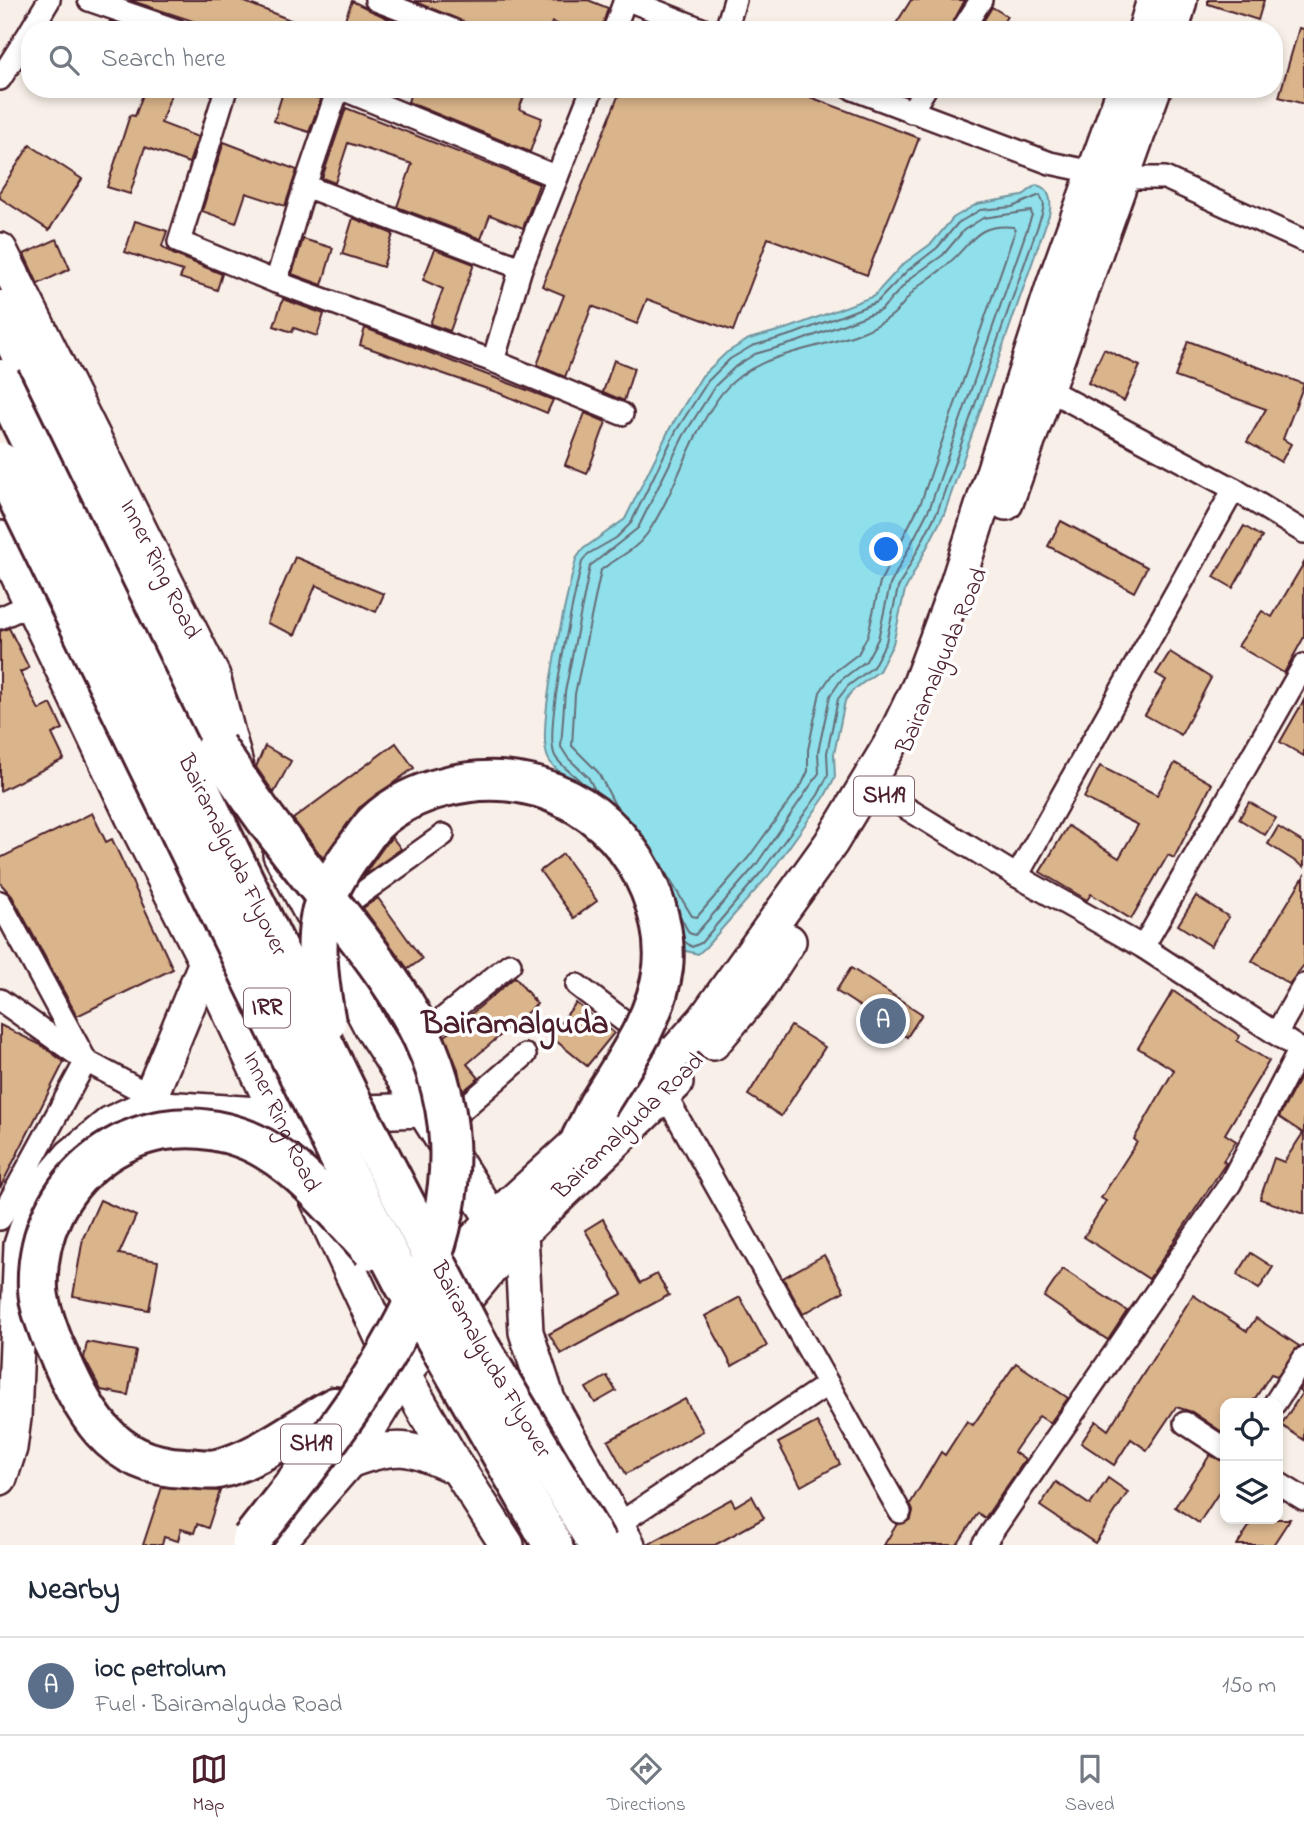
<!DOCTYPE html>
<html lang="en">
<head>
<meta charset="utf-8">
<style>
	body { margin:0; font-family:"Indie Flower",sans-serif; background:#f2f2f3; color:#1f2937 }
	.controls { position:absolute; right:21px; bottom:21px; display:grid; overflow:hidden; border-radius:14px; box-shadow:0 4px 10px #0003 }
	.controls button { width:63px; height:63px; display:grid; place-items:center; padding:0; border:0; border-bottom:2px solid #e0e1e3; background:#fff; color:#1f2937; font:35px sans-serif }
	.you { position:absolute; left:887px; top:550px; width:24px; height:24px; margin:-18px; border:5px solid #fff; border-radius:50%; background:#1a73e8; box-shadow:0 0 0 10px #1a73e833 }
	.badge { display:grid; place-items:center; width:46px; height:46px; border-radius:50%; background:#4a1f2b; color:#fff; font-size:23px; font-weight:700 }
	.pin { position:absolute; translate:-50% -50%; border:4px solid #fff; box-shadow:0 2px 7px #0006 }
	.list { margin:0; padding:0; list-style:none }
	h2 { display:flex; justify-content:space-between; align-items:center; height:91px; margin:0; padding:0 28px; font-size:30px }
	h2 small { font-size:23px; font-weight:400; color:#747a83 }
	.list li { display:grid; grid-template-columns:46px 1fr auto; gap:21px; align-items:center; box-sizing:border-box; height:98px; padding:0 28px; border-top:2px solid #e0e1e3 }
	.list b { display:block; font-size:26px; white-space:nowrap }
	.list p { margin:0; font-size:23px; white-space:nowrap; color:#747a83 }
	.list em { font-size:23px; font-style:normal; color:#747a83 }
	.icon { flex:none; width:38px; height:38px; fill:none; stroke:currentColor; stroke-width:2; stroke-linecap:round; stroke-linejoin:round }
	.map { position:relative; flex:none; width:1304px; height:1545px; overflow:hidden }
	.search { position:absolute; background:#fff; box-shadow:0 4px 10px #0003; left:21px; right:21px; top:21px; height:77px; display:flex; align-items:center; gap:18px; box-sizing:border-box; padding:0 24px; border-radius:28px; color:#747a83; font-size:26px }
	.sheet { height:189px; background:#fff }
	nav { display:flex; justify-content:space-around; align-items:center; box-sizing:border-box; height:98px; border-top:2px solid #e0e1e3; background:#fff; font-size:19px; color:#747a83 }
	nav a { display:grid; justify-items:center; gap:4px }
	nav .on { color:#4a1f2b }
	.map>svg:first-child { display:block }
	.water { fill:#8fe0ea; stroke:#73939e; stroke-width:2 }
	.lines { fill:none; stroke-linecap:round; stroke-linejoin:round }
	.shore { stroke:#666c77; stroke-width:2 }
	.building { fill:#dab48b; stroke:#4a1f2b; stroke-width:2 }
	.street-casing { stroke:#4a1f2b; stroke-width:26 }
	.primary-casing { stroke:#4a1f2b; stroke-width:38 }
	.highway-casing { stroke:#4a1f2b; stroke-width:44 }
	.street { stroke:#fff; stroke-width:21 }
	.primary { stroke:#fff; stroke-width:33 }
	.highway { stroke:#fff; stroke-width:38 }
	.highway-bridge-casing { stroke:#4a1f2b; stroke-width:44; stroke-linecap:butt }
	.highway-bridge { stroke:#fff; stroke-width:38 }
	.labels { text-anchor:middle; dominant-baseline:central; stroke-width:7; stroke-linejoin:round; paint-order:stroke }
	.shield { fill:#fff; stroke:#80626b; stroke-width:2 }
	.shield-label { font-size:23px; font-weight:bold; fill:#4a1f2b }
	.street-label { font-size:24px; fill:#4a1f2b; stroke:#fff }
	.district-label { font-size:32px; font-weight:bold; fill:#4a1f2b; stroke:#fff }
</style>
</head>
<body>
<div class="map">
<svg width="1304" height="1545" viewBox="0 0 1304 1545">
	<rect width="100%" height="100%" fill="#f8f0e8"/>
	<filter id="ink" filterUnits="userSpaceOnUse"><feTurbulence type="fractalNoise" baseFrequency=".0143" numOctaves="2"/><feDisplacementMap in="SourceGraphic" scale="14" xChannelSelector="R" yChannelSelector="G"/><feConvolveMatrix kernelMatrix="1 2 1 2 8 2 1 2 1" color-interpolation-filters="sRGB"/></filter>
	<g filter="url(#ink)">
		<path class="water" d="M 1036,185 C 1051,188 1052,203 1049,215 L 944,514 L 905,590 L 893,644 L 879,671 L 852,691 L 845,701 L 834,754 L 835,777 L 824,798 L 769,875 L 705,948 L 698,954 L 682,950 L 571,781 C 563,774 552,768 548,758 C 535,729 567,595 576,559 L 583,549 L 625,519 L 670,428 L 702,376 L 726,353 L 749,339 L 792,327 L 874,296 L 902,265 L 932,243 L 953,218 L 977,204 L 1022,196 Z"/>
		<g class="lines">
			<g class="shore">
				<path d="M 582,783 C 574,774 561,767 555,756 C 543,733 575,593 582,562 L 588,554 L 616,538 L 631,523 L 676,431 L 708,381 L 730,359 L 752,346 L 794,334 L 877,302 L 907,271 L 937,248 L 958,223 L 980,210 L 1012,207 L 1040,195 L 1044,205 L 1042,214 L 938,510 L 898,588 L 886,642 L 873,667 L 848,686 L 838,699 L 827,753 L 828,775 L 818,795 L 763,870 L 701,943 L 692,947 L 684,941"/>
				<polyline points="596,792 588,777 568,758 561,747 565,692 590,566 638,528 684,435 715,386 736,366 755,354 797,342 881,310 912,277 943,255 964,230 983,218 1031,211 1032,215 930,507 890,585 878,639 866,661 841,680 830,696 818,752 819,773 756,865 695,935 689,933 680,916"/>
				<path d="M 616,807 L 598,772 L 572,746 L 575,694 L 601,570 C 616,558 635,551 647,534 C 677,490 689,436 722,393 C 762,343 841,353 890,317 C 902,308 908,295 919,286 C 929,278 940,272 949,263 C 973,242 976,223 1014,227 L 1015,231 L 921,502 L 880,582 L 868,635 L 858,654 L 833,673 L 820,692 L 808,750 L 808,771 L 802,784 L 748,858 L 697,917 L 692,916 L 659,862"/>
			</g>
		</g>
		<g class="building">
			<polygon points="129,0 240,0 313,29 220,30"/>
			<polygon points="588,0 608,8 601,30 573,30 552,22 549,30 483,30 414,1"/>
			<polygon points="911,0 965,0 949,30 892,30"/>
			<polygon points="1208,0 1264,0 1258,20 1208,4"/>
			<polygon points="352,1 389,19 385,30 341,30"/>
			<polygon points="992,7 1007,16 999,30 978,30"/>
			<polygon points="110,21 134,29 107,30"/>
			<polygon points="1299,28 1304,29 1304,104 1279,97"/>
			<polygon points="145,89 173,89 161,123 198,137 189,163 145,147 130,194 107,187 130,115 135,116"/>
			<polygon points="284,89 321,99 309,132 274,121"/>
			<polygon points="412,89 472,89 489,96 491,89 527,89 519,109 542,118 530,152 408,102"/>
			<polygon points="621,89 789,89 919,138 867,275 768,238 733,331 647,299 637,324 592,306 565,377 537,365 564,295 542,286"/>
			<polygon points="346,108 539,184 523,228 490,215 481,239 397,207 412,164 348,143 335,183 322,178"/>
			<polygon points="224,142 297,170 285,206 246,193 236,223 202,211"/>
			<polygon points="30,145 82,179 49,230 0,198 0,191"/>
			<polygon points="353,218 393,234 383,267 342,254"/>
			<polygon points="135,221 167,231 162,246 173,254 222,274 217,290 180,278 183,271 125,252"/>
			<polygon points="57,239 70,269 38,284 24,254"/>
			<polygon points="303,239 333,248 322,285 292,274"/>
			<polygon points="435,249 474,264 450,331 430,324 443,289 423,280"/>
			<polygon points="283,299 324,314 317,336 294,328 292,332 274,326"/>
			<polygon points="365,328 553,400 547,413 499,393 360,345"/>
			<polygon points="1188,341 1304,384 1283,439 1291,444 1281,462 1247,442 1266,409 1175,377"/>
			<polygon points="1104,349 1140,366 1124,401 1088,383"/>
			<polygon points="614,360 634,368 624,401 603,392"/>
			<polygon points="585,413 606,422 587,474 565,465"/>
			<polygon points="1061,521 1147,567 1134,592 1048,546"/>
			<polygon points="1244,526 1262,537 1233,588 1214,577"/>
			<polygon points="295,557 384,594 376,612 316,585 295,635 267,623"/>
			<polygon points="1304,563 1304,637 1284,673 1238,646 1262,611 1272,617"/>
			<polygon points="9,628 29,668 20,672 39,710 51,704 63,729 52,734 64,759 0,791 0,631"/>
			<polygon points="1170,652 1211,678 1181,735 1145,715 1166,680 1156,674"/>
			<polygon points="1304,700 1304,756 1280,742"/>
			<polygon points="396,743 414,768 359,808 323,858 293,819"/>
			<polygon points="265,746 291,761 274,793 256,767"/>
			<polygon points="1175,763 1212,784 1174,858 1168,855 1131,919 1091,894 1087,900 1040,872 1068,826 1119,858 1138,825 1084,798 1100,766 1157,795"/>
			<polygon points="1249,802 1276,818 1265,835 1239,819"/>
			<polygon points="92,813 106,842 112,839 173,969 77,1016 12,896 0,883 0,858"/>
			<polygon points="1278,827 1304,843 1304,867 1268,844"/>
			<polygon points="392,837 401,849 363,876 385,845"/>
			<polygon points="563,854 597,901 574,918 540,871"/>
			<polygon points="1304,876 1304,965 1289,984 1252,961"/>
			<polygon points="1196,896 1229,917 1211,946 1178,925"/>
			<polygon points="378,898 422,959 408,969 363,908"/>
			<polygon points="851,968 922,1014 907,1037 836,991"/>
			<polygon points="515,977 537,1004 467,1064 479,1078 462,1092 458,1069 444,1037"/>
			<polygon points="1173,991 1240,1036 1237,1041 1269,1061 1225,1134 1236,1141 1223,1161 1226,1163 1149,1279 1084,1237 1106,1201 1101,1198 1137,1142 1134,1139 1174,1070 1138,1048"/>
			<polygon points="576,1003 614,1033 587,1066 550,1036"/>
			<polygon points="0,1025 41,1045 64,1062 0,1188"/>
			<polygon points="791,1026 825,1047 781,1116 748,1095"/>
			<polygon points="1304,1070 1304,1214 1260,1199 1274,1158 1284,1162 1303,1133 1279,1117"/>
			<polygon points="100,1200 136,1216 119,1254 158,1261 149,1310 73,1296 83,1238"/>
			<polygon points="603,1219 640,1283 657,1274 669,1295 561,1354 549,1334 622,1294 585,1230"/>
			<polygon points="1251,1253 1273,1267 1259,1289 1237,1275"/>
			<polygon points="824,1255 844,1291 803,1314 783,1278"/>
			<polygon points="1063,1269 1127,1311 1108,1340 1044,1297"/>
			<polygon points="1193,1295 1247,1331 1256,1318 1299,1346 1277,1376 1271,1374 1252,1403 1225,1403 1225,1434 1192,1412 1176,1407 1147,1450 1131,1439 1114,1465 1081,1443 1096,1421 1108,1430"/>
			<polygon points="740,1297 767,1346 732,1366 705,1316"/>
			<polygon points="87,1342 136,1351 128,1395 101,1390 84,1358"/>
			<polygon points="1016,1363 1068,1398 1050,1423 1039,1416 1014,1452 1025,1460 985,1518 978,1513 957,1545 884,1545 897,1524 911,1519 913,1511 910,1504 941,1452 945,1455 967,1421 973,1425"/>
			<polygon points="607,1376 616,1391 595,1403 586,1388"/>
			<polygon points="1304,1382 1304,1440 1281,1425 1302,1393 1299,1391"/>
			<polygon points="685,1399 703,1431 626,1474 608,1441"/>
			<polygon points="817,1422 840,1464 801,1486 778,1443"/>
			<polygon points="1210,1455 1225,1462 1225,1483 1199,1523 1175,1507"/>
			<polygon points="1108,1478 1128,1492 1095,1543 1040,1506 1056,1482 1090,1505"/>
			<polygon points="162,1487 220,1491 208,1528 197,1524 194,1533 181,1529 178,1541 164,1537 162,1545 143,1545"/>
			<polygon points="752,1496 764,1518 715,1545 647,1545 731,1499 735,1506"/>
			<polygon points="1254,1519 1290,1519 1273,1545 1237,1545"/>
		</g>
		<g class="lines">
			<g class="street-casing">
				<g id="street">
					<polyline points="89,0 176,30"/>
					<polyline points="376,0 453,30"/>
					<polyline points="628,0 704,30"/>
					<polyline points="31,30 49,0"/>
					<polyline points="614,30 625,0"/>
					<polyline points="726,30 735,0"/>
					<polyline points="962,30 981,0"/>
					<polyline points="0,79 30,32"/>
					<polyline points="226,89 179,242 276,282"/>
					<polyline points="338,89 305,186 521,268"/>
					<polyline points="342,89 557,177"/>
					<polyline points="592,89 521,268 493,361 622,414"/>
					<polyline points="853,89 1050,163 1122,178 1165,178 1304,241"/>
					<polyline points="911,112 925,89"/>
					<polyline points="305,186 276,282 493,361"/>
					<polyline points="1047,389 1234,489 1304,532"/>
					<polyline points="0,618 31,604"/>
					<polyline points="885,795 1017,876 1143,947 1304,1052"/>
					<polyline points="1017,876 1234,489"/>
					<polyline points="0,902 86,1061"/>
					<polyline points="331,915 443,835"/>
					<polyline points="1143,947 1304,665"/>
					<polyline points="577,985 671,1057"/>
					<polyline points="0,1000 86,1061 151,1096"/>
					<polyline points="1276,1034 1304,985"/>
					<polyline points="414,1042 510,964"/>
					<polyline points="664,1093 900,1512"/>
					<polyline points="442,1127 525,1055"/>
					<polyline points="0,1219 86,1061"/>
					<polyline points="1275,1403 1304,1358"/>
					<polyline points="1185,1423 1225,1449"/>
					<polyline points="1278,1483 1304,1499"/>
					<polyline points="617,1525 828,1384"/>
					<polyline points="983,1545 1230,1184 1300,1049"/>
				</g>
			</g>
			<g class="primary-casing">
				<g id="primary">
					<polyline points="1145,30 1154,0"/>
					<polyline points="1172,30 1180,0"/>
					<path id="s1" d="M 0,250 L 213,676 L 237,768"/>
					<polyline points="1006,503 1154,89"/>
					<path id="s2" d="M 0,538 L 132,816 L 206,962 L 381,1336 L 453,1461 L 507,1545"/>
					<polyline points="280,854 371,1027 493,1220"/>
					<polyline points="713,1043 756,992 789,941"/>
					<polyline points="146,1107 206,962"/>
					<polyline points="521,1233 526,1332 548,1400 628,1545"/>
					<polyline points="424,1293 493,1220 671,1057 704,1020 831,843 893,740 919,686 957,584 1053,286 1124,89"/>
					<path d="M 349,1461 C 400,1442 409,1447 457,1468"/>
					<polyline points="0,1478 10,1448 14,1418 21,1245 37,1196 71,1156 111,1123 146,1107 276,1115 424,1110"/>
					<polyline points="276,1545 349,1461 402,1375 517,1237 676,1083"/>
				</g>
			</g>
			<g class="highway-casing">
				<g id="highway">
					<polyline points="0,310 132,592 216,747"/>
					<polyline points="581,1139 598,1105"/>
					<path d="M 52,1340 C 81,1404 104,1465 185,1468 C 195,1468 207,1471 217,1469 C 256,1461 300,1426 335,1407"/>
				</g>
			</g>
			<use href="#street" class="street"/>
			<use href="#primary" class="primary"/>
			<use href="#highway" class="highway"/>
			<g class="highway-bridge-casing">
				<g id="highway-bridge">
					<path id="s3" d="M 0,379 L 349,1096 L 480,1347 L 598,1545"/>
					<polyline points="0,462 350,1180 403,1282 553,1545"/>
					<path d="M 216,747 C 237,778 257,809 280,838 C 321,893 368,945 404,1003 C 528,1206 372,1385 251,1540"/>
					<path d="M 326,1023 C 320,990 314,952 320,918 C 323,898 343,864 356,848 C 362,840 368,830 375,823 C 393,805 420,793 444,787 C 532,764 616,807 650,890 C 660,915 666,941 663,968 C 656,1020 625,1061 598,1105"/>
					<path d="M 52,1340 C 46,1323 39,1307 38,1289 C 33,1180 136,1101 239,1137 C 292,1155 335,1210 372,1250"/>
				</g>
			</g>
			<use href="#highway-bridge" class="highway-bridge"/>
		</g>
	</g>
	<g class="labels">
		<g class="shield">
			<rect x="854" y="776.5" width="60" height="39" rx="5"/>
			<rect x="244" y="988.5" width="46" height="39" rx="5"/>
			<rect x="281" y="1424.5" width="60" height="39" rx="5"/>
		</g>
		<g class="shield-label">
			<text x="884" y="796">SH19</text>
			<text x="267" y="1008">IRR</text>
			<text x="311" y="1444">SH19</text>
		</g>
		<g class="street-label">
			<text stroke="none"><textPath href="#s1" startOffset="357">Inner Ring Road</textPath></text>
			<text transform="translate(943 661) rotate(-67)">Bairamalguda Road</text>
			<text stroke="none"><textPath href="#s3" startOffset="530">Bairamalguda Flyover</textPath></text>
			<text stroke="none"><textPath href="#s2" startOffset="648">Inner Ring Road</textPath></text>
			<text transform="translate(629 1127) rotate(-44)">Bairamalguda Road</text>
			<text stroke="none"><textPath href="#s3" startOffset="1097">Bairamalguda Flyover</textPath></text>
		</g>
		<g class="district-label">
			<text x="515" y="1025">Bairamalguda</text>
		</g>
	</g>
</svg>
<div class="controls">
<button><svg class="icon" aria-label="locate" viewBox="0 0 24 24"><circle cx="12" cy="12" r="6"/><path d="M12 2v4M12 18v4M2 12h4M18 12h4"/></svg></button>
<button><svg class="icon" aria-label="layers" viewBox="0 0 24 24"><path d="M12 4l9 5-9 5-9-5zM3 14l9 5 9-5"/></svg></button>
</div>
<div class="you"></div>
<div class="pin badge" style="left:883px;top:1021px;background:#5c6f8a">A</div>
<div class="search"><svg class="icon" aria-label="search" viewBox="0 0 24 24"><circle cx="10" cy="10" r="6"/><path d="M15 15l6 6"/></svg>Search here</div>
</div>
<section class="sheet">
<h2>Nearby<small></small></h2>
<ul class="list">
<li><span class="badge" style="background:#5c6f8a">A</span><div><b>ioc petrolum</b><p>Fuel · Bairamalguda Road</p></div><em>150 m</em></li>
</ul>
</section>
<nav>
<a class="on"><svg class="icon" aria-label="map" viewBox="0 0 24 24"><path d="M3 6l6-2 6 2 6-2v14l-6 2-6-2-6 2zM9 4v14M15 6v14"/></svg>Map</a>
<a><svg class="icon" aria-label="directions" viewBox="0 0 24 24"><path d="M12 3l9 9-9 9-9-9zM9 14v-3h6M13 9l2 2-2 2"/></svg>Directions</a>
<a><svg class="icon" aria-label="saved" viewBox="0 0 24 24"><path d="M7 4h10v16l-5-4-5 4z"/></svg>Saved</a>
</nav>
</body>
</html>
